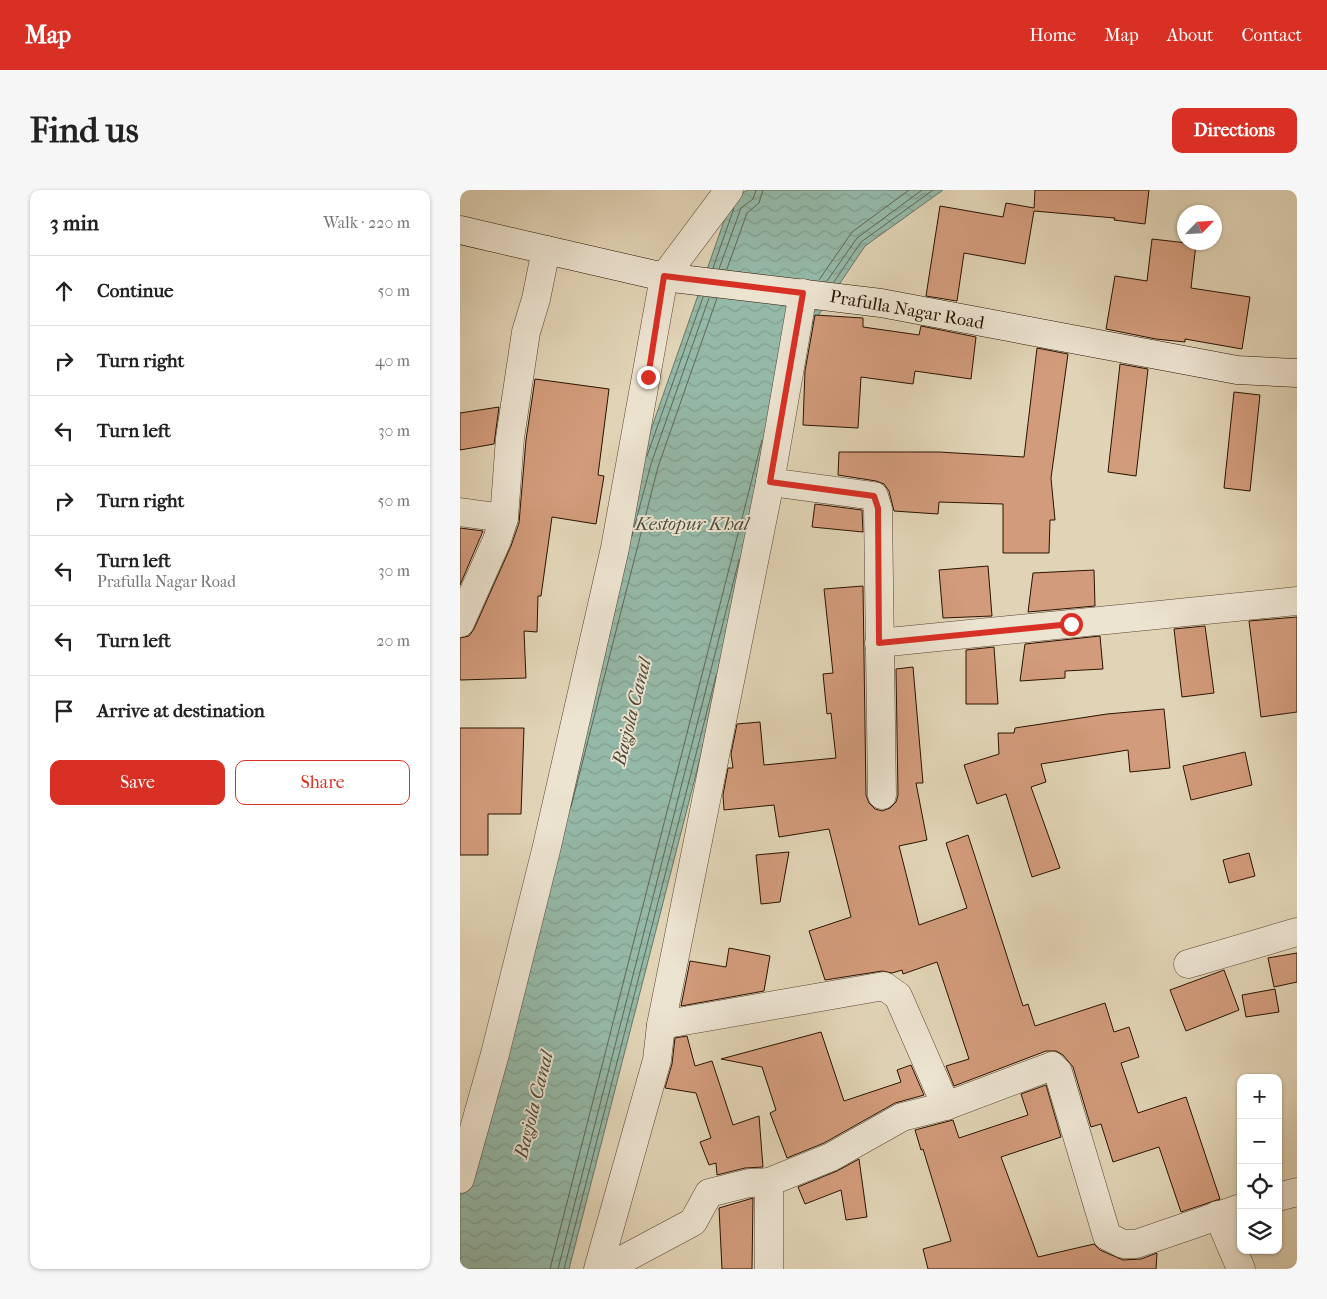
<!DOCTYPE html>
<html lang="en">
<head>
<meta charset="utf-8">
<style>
	body { margin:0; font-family:"IM FELL French Canon",serif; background:#f6f6f6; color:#222 }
	.controls { position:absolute; right:15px; bottom:15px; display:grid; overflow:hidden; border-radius:10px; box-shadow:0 1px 4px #0004 }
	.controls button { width:45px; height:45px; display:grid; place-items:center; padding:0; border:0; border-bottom:1px solid #e0e0e0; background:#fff; color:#222; font:25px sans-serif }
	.compass { position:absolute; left:717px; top:15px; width:45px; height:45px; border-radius:50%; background:#fff; box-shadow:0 1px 4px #0004; rotate:65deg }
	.stop { position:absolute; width:15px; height:15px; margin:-11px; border:4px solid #d93025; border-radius:50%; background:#fff }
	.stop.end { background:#d93025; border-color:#fff; box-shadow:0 1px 5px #0008 }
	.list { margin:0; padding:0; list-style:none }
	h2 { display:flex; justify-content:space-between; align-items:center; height:65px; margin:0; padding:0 20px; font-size:21px }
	h2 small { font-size:16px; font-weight:400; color:#767676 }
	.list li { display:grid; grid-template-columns:32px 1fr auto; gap:15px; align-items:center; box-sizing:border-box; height:70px; padding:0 20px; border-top:1px solid #e0e0e0 }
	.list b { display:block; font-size:19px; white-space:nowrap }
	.list p { margin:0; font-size:16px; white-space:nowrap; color:#767676 }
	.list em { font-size:16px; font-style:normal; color:#767676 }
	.actions { display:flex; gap:10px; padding:15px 20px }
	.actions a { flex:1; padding:11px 0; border:1px solid #d93025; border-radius:10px; text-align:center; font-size:18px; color:#d93025 }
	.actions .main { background:#d93025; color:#fff }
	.icon { flex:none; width:28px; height:28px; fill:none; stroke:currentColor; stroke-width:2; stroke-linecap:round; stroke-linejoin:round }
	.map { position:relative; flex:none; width:837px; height:1079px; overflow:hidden; border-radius:10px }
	header { display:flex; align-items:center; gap:30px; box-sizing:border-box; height:70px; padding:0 25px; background:#d93025; color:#fff }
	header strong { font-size:24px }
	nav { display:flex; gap:28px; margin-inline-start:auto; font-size:18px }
	.intro { display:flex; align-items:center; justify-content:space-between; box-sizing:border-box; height:120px; padding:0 30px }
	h1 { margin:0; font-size:35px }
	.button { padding:12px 22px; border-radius:10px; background:#d93025; color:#fff; font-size:18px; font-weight:700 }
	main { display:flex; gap:30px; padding:0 30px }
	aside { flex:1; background:#fff; border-radius:10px; box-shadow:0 1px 4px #0004 }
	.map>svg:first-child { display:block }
	.water { fill:url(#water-waves); stroke:#6a7665 }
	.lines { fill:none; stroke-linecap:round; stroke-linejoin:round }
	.shore { stroke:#606654; stroke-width:1 }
	.building { fill:#d29b7b; stroke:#2a1200 }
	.street-casing { stroke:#58422e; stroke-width:29 }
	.secondary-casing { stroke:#2a1200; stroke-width:29 }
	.street { stroke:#ece3d0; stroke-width:28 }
	.secondary { stroke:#ece3d0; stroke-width:28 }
	.route { stroke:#d93025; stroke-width:6 }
	.labels { text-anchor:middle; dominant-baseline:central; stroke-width:4; stroke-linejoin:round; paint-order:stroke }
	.street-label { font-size:18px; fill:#2a1200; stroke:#ece3d0 }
	.water-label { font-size:19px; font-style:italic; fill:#4f4c3b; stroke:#ece3d0 }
</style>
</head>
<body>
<header>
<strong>Map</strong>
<nav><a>Home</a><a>Map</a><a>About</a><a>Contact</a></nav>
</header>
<div class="intro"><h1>Find us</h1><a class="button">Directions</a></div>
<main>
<aside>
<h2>3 min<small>Walk · 220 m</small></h2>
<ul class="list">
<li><svg class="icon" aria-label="ahead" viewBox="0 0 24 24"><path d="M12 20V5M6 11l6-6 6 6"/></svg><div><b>Continue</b></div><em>50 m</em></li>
<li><svg class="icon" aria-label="right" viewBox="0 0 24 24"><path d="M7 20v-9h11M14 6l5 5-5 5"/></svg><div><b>Turn right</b></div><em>40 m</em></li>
<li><svg class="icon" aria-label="left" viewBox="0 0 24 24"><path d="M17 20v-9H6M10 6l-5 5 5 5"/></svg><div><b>Turn left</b></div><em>30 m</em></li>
<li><svg class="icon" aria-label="right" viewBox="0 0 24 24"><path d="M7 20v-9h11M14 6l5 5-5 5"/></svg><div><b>Turn right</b></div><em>50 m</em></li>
<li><svg class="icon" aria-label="left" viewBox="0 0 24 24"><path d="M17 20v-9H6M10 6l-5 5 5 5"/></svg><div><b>Turn left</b><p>Prafulla Nagar Road</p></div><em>30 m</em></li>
<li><svg class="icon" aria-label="left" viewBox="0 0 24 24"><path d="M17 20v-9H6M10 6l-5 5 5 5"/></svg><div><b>Turn left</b></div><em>20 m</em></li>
<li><svg class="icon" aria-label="arrive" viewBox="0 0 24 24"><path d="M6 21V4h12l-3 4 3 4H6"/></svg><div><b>Arrive at destination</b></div></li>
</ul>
<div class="actions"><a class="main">Save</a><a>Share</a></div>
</aside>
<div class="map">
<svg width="837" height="1079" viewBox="0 0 837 1079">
	<defs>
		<pattern id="water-waves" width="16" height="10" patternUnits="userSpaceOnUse" patternTransform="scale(1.25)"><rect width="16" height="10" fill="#95b9a8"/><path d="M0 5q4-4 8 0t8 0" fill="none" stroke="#819e8f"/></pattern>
	</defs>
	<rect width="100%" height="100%" fill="#e1d4b6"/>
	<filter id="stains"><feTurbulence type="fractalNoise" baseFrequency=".004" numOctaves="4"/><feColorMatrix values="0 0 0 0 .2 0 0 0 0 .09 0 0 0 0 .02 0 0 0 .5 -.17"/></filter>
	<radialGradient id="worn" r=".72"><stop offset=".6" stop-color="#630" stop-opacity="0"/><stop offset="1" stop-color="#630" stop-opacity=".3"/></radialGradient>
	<polygon class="water" points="287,0 483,0 405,56 351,136 109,1079 0,1079 0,979 180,271 271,11"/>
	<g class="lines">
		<g class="shore">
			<polyline points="253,78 274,18"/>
			<polyline points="259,79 281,18 293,9 296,0"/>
			<polyline points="267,79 287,23 299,13 303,0"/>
			<polyline points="359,90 392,42 449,0"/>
			<polyline points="367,91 397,48 462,0"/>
			<polyline points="374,92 401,52 473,0"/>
			<polyline points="187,266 243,107"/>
			<polyline points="172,346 191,274 249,108"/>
			<polyline points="111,617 198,277 257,108"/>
			<polyline points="90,1079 302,250"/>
			<polyline points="98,1079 279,370"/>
			<polyline points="104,1079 256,486"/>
		</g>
	</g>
	<g class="building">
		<polygon points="575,0 689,0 685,34 654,30 655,28 574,21 565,74 504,63 497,111 466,106 480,16 543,27 546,13 574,18"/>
		<polygon points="692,49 736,54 731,98 790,107 782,159 725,149 725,152 696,149 646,139 655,86 687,91"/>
		<polygon points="355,125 403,128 403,137 459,145 461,136 516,147 511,189 455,181 453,194 401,187 398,238 343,235 345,181"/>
		<polygon points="577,158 608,164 591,288 595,330 590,330 589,363 543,363 543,314 479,312 478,324 434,321 429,301 424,294 416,291 378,285 379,262 479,262 564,267"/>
		<polygon points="660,174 688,179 676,286 648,282"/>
		<polygon points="75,189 149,199 138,285 144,286 136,334 92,327 81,406 78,406 77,442 64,441 66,488 0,490 0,448 9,446 14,439 51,356 59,333 66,250"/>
		<polygon points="774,202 800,205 790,301 764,298"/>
		<polygon points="39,217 34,254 0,260 0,223"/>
		<polygon points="355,314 402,320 403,342 352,337"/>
		<polygon points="0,338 23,341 0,395"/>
		<polygon points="528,376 532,426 483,428 479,380"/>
		<polygon points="634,380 635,416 568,422 573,383"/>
		<polygon points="403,396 406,605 409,613 415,619 422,621 430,618 436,612 438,605 436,479 453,477 463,593 456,593 467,650 439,656 459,735 507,718 486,653 508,645 563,816 568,814 575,836 645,813 654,842 669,837 679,867 661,873 678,923 726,907 760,1009 721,1022 699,957 653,972 641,934 631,937 613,877 603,865 596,861 586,861 494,896 486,876 509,869 477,772 443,784 442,780 432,783 422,781 365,790 349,741 391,727 369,639 319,647 314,615 264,620 263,605 268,578 273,578 271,564 277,534 300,532 304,575 376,568 371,523 367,524 363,484 373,483 364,399"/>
		<polygon points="837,427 837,522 801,527 789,431"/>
		<polygon points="745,436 754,503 722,507 714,439"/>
		<polygon points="640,446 643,479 605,481 605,488 560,491 565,454"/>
		<polygon points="534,457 538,514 506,514 506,460"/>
		<polygon points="704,519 710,578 670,582 668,560 581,574 586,592 571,597 600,678 572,687 546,604 517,614 504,575 539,564 538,543 554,543 555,538 647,524"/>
		<polygon points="0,538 64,538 61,624 28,624 28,665 0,665"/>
		<polygon points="785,562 792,595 731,610 723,576"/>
		<polygon points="329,662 320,712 301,714 296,665"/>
		<polygon points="789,663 795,686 769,693 763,670"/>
		<polygon points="269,758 310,766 304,801 221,816 230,771 266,777"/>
		<polygon points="837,763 837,792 814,797 808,768"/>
		<polygon points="764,780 779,820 726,841 710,800"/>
		<polygon points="815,799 819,822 786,827 782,805"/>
		<polygon points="361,842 384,911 441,892 437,880 451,875 464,905 435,913 364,953 327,968 310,923 316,920 302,877 261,869"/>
		<polygon points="227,846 235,876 252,871 273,935 299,926 303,977 285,978 257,985 256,973 249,975 240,952 251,948 236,903 205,898 212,874 215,848"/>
		<polygon points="586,895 601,947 541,967 578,1067 634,1054 640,1060 663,1070 681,1069 697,1063 696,1079 468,1079 463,1059 491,1051 463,959 461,960 455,940 493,930 499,948 568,925 561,904"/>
		<polygon points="399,969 407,1027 386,1030 381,1000 345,1014 338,997 377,981"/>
		<polygon points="293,1008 292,1079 262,1079 259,1018"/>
	</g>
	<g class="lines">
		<g class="street-casing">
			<g id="street">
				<polyline points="310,292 414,306 418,319 422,605"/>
				<polyline points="0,322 44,328"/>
				<polyline points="0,433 37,350 44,328 50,248 66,142 76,109 86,60"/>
				<polyline points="419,453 837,411"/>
				<polyline points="728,774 837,742"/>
				<polyline points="201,835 424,796 438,806 486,916"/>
				<polyline points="0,989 35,864 87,656 155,358 204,87 269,0"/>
				<polyline points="818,1007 837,1002"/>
				<polyline points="758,1025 781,1079"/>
				<polyline points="138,1079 197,870 201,835 310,292 343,103"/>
				<polyline points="145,1079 233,1032 249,1003 289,993 309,992 371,967 442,927 486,916 592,876 598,882 647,1046 663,1054 676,1054 781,1018"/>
				<polyline points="309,1079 309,992"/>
			</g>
		</g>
		<g class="secondary-casing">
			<polyline id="secondary" points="0,40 204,87 421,113 777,180 837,183"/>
		</g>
		<use href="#street" class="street"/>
		<use href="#secondary" class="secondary"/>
	</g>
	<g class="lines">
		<polyline class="route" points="188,187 204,86 343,103 310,292 414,306 418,318 419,453 611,434"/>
	</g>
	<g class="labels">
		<g class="street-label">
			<text transform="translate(447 120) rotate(10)">Prafulla Nagar Road</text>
		</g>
		<g class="water-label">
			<text x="232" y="334">Kestopur Khal</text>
			<text transform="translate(172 522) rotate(-76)">Bagjola Canal</text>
			<text transform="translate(74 915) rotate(-76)">Bagjola Canal</text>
		</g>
	</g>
	<rect width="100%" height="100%" filter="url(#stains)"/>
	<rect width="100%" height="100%" fill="url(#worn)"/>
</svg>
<div class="controls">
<button>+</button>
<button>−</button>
<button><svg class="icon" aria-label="locate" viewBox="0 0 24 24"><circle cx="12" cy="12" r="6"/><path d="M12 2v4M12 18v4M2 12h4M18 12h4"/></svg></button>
<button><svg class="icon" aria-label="layers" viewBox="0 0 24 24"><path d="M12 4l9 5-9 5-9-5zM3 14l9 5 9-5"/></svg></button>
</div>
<svg class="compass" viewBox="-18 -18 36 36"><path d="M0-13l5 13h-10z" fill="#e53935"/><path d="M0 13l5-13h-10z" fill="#767676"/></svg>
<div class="stop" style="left:611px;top:434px"></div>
<div class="stop end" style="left:188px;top:187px"></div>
</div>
</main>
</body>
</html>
